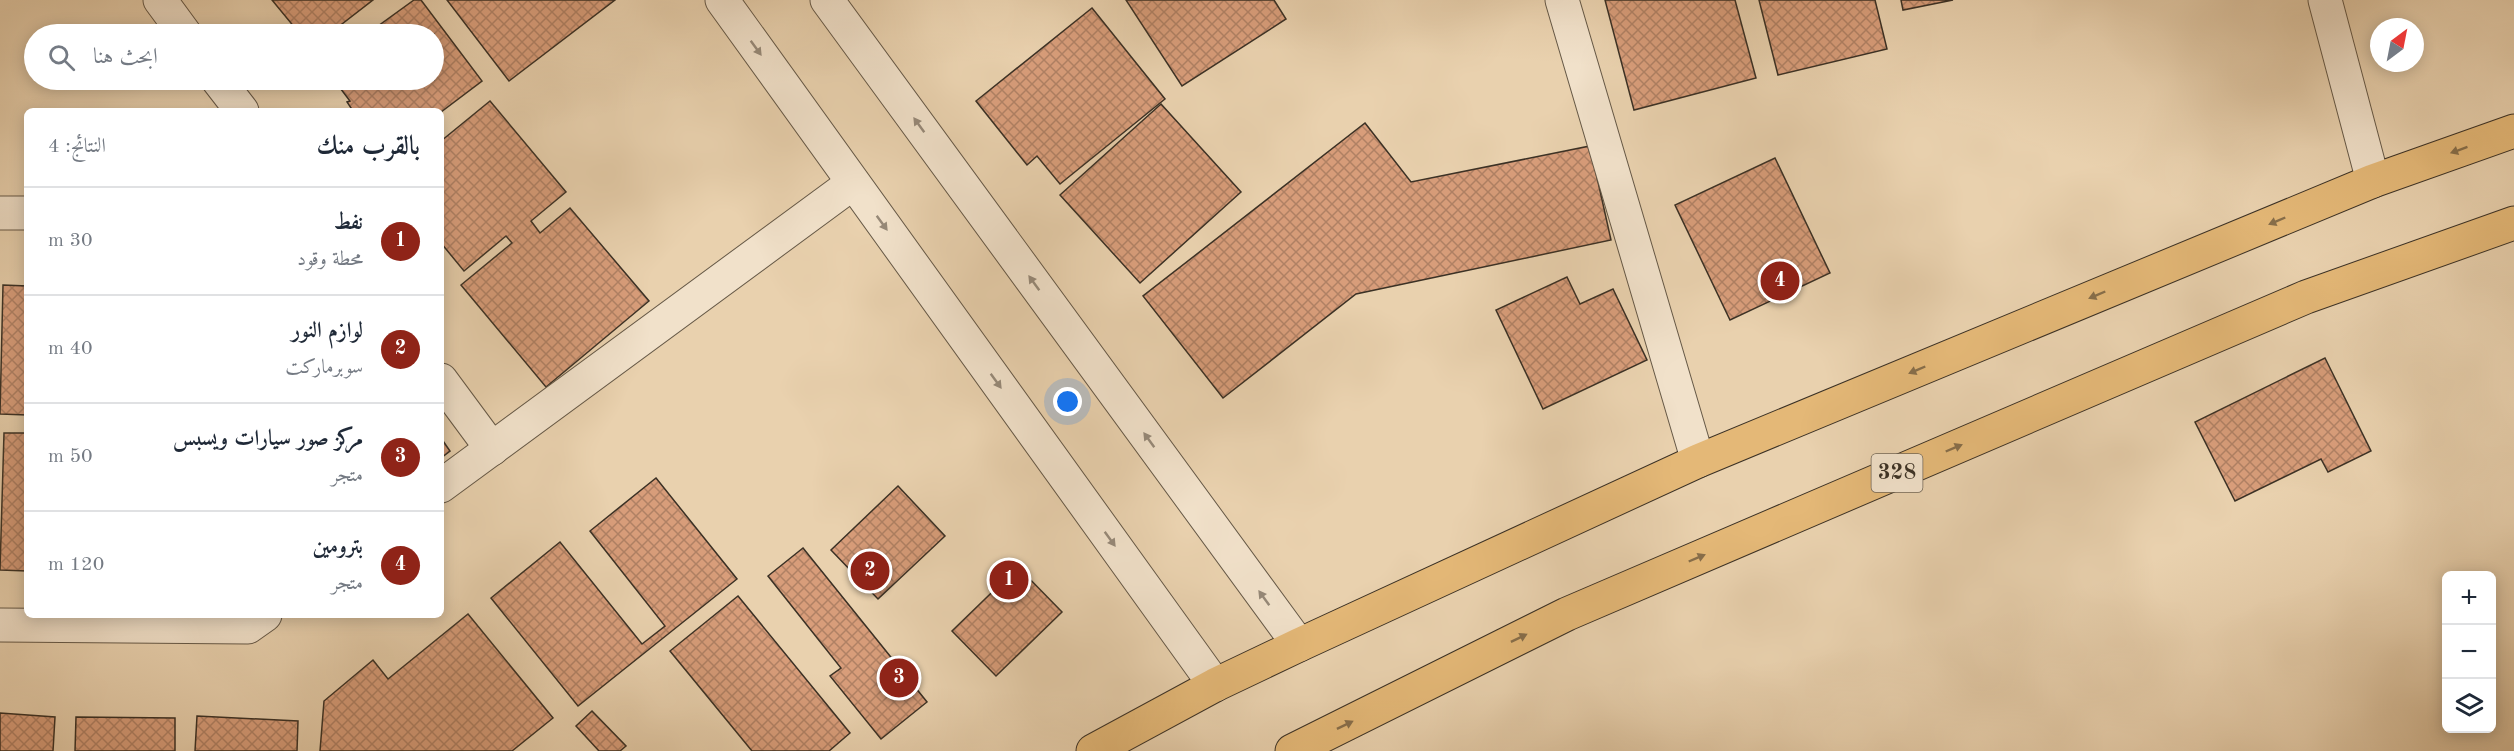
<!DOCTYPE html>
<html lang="ar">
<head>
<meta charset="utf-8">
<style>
	body { margin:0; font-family:"Old Standard TT",Amiri,serif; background:#f6f6f7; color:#1f2937; direction:rtl }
	.controls { position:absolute; right:18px; bottom:18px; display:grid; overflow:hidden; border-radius:9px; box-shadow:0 3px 15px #0003 }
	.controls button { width:54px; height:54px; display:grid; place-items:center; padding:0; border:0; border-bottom:2px solid #e0e1e3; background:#fff; color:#1f2937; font:30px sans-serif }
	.compass { position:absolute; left:2370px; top:18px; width:54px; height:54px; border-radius:50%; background:#fff; box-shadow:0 3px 15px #0003; rotate:32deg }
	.you { position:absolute; left:1068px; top:402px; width:21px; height:21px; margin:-15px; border:4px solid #fff; border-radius:50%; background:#1a73e8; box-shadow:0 0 0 9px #1a73e833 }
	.badge { display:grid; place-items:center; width:39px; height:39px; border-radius:50%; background:#8f2418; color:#fff; font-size:20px; font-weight:700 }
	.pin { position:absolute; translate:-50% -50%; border:3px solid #fff; box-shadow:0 2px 6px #0006 }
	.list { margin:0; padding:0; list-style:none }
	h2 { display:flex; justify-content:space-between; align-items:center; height:78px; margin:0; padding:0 24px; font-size:26px }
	h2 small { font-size:20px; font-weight:400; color:#747a83 }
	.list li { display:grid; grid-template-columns:39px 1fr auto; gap:18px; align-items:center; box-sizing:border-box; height:108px; padding:0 24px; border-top:2px solid #e0e1e3 }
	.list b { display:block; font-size:22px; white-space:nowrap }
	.list p { margin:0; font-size:20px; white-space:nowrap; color:#747a83 }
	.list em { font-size:20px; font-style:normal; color:#747a83 }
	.icon { flex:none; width:33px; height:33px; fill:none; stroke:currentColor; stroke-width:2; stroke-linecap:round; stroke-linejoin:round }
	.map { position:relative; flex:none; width:2514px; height:751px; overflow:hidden; direction:ltr }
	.search { position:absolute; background:#fff; box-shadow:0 3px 15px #0003; left:24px; top:24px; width:420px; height:66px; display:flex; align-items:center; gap:15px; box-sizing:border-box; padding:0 21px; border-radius:33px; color:#747a83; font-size:22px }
	.panel { position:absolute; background:#fff; box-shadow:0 3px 15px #0003; left:24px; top:108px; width:420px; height:510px; border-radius:9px; direction:rtl }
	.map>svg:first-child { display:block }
	.building { fill:url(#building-cross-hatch); stroke:#3b3125; stroke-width:1.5 }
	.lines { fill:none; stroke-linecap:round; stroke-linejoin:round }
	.street-casing { stroke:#665947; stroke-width:35 }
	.primary-casing { stroke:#3b3125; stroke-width:35 }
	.street { stroke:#f1e1ca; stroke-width:33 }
	.primary { stroke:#e4b877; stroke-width:33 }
	.oneway { fill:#968978 }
	.oneway2 { fill:#876e4a }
	.labels { text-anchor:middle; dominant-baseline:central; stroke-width:5; stroke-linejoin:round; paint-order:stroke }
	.shield { fill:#f1e1ca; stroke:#726656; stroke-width:1.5 }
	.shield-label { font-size:22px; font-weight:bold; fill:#3b3125 }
</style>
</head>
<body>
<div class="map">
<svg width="2514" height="751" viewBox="0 0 2514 751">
	<defs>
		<pattern id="building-cross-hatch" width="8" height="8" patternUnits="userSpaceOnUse" patternTransform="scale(1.5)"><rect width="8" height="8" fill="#d89d7a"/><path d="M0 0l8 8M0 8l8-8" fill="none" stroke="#b08164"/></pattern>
	</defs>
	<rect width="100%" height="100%" fill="#e9d1ae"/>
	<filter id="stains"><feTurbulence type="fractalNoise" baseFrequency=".00333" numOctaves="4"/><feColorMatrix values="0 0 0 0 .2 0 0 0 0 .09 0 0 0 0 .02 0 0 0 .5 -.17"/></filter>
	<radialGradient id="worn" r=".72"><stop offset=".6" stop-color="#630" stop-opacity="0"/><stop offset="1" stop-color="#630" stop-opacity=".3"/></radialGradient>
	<g class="building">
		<polygon points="272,0 373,0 329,34 300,34"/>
		<polygon points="414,0 421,0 482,81 441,112 353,111 347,102 350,101 334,80 434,80 434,34 367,34"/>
		<polygon points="447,0 615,0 509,81"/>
		<polygon points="1126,0 1274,0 1286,19 1182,86"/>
		<polygon points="1605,0 1735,0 1756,78 1634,110"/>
		<polygon points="1759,0 1875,0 1887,49 1778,75"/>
		<polygon points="1901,0 1953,0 1903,10"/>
		<polygon points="1092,8 1165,99 1060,184 1037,156 1027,165 976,101"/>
		<polygon points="490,101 566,192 531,221 540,233 570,208 649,301 546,387 461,285 512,243 506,236 464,271 441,243 441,141"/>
		<polygon points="1161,104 1241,192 1140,283 1060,195"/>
		<polygon points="1365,123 1411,182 1590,146 1611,240 1356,294 1223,398 1143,296"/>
		<polygon points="1775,158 1830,273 1730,320 1675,205"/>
		<polygon points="1567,277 1580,304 1613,289 1647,360 1543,409 1496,310"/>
		<polygon points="3,285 27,286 27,415 0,414"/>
		<polygon points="2325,358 2371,451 2328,472 2321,459 2235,501 2195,422"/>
		<polygon points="4,433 27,433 27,571 0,570"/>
		<polygon points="441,438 450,451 441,458"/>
		<polygon points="656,478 737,579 578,706 491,598 560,542 642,644 665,626 590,531"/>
		<polygon points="898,486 945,536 878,599 831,550"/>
		<polygon points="803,548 927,702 881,739 830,676 841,668 768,576"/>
		<polygon points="1018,567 1062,612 996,676 952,631"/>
		<polygon points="738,596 850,733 829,751 752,751 670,651"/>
		<polygon points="468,614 553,718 512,751 320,751 324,701 373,660 388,679"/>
		<polygon points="592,711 626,746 620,751 599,751 576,726"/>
		<polygon points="0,713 55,717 53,751 0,751"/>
		<polygon points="197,716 298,721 297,751 195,751"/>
		<polygon points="76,717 175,718 175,751 75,751"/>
	</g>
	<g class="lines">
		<g class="street-casing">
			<g id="street">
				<polyline points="160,0 185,34"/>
				<polyline points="722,0 1215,685"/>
				<polyline points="827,0 1299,645"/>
				<polyline points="1562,0 1698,461"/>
				<polyline points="2325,0 2373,181"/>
				<polyline points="218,80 242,111"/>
				<polyline points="0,213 27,213"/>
				<polyline points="441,380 492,449"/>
				<polyline points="441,486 853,183"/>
				<polyline points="0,625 248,627 265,615"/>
			</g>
		</g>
		<g class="primary-casing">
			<g id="primary">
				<polyline points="1093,751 1215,685 1299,645 1698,461 2373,181 2514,131"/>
				<polyline points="1292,751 1567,614 2306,297 2514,223"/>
			</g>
		</g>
		<use href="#street" class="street"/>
		<use href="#primary" class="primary"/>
	</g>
	<defs><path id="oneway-solid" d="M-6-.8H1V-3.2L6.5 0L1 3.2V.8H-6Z" transform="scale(1.5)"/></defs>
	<g class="oneway">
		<use href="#oneway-solid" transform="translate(756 48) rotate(54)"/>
		<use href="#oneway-solid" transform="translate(919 125) rotate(-126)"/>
		<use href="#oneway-solid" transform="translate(882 223) rotate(54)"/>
		<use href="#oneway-solid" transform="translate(1034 283) rotate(-126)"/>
		<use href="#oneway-solid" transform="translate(996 381) rotate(54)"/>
		<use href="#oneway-solid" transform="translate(1149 440) rotate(-126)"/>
		<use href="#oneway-solid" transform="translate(1110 539) rotate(54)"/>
		<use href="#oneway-solid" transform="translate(1264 598) rotate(-126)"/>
	</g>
	<g class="oneway2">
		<use href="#oneway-solid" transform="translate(2459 150) rotate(160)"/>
		<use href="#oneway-solid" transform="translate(2277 221) rotate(157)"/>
		<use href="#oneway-solid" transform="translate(2097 295) rotate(157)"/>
		<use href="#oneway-solid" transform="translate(1917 370) rotate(157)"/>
		<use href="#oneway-solid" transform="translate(1954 448) rotate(-23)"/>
		<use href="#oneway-solid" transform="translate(1697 558) rotate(-23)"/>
		<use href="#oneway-solid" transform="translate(1519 638) rotate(-26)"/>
		<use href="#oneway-solid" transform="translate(1345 725) rotate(-26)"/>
	</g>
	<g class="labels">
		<rect class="shield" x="1871.5" y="454" width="51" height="38" rx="4.5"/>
		<g class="shield-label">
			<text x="1897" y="473">328</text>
		</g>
	</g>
	<rect width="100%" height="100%" filter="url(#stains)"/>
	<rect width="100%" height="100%" fill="url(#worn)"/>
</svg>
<div class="controls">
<button>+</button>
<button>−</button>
<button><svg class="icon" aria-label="layers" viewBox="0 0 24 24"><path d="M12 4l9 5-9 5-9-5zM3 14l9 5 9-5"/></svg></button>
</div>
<svg class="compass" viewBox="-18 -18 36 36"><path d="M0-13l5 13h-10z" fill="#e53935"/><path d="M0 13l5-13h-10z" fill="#747a83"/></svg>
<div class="you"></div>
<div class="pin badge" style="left:1009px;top:580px">1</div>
<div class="pin badge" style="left:870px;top:571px">2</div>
<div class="pin badge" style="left:899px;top:678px">3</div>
<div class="pin badge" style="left:1780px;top:281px">4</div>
<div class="search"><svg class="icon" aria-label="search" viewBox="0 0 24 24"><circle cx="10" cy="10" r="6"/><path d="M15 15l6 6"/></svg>ابحث هنا</div>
<section class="panel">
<h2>بالقرب منك<small>النتائج: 4</small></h2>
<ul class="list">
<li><span class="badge">1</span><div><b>نفط</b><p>محطة وقود</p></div><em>30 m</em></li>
<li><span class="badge">2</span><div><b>لوازم النور</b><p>سوبرماركت</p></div><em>40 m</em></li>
<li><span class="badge">3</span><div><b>مركز صور سيارات ويسبس</b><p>متجر</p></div><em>50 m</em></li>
<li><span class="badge">4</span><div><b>بترومين</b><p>متجر</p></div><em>120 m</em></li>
</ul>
</section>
</div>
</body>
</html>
